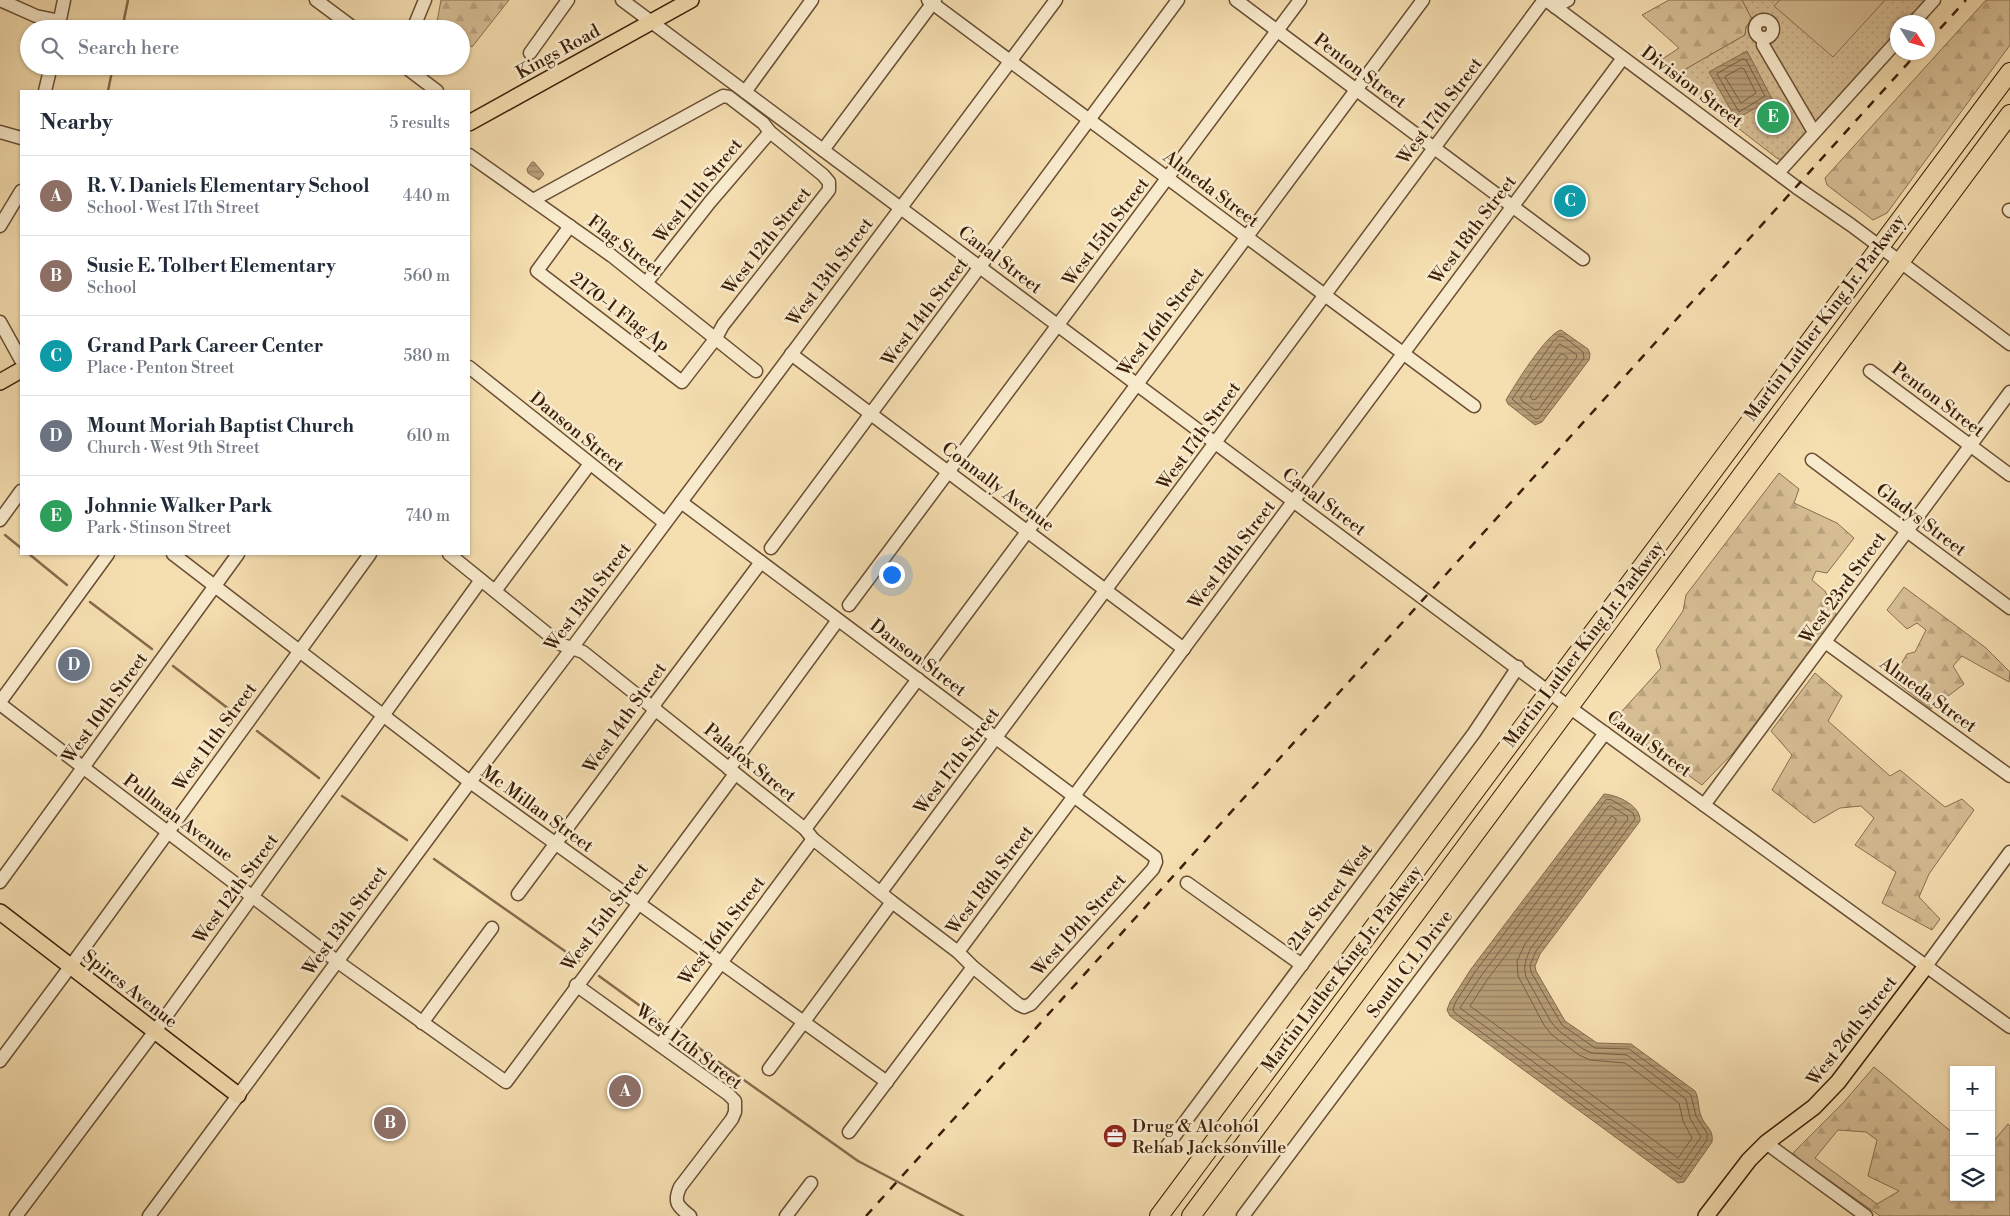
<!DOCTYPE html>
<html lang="en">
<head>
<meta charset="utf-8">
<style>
	body { margin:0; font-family:"Libre Bodoni",serif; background:#f2f2f3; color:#1f2937 }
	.controls { position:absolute; right:15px; bottom:15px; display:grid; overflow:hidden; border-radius:0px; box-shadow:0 1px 4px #0004 }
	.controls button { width:45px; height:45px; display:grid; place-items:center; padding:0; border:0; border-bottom:1px solid #e0e1e3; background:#fff; color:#1f2937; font:25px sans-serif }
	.compass { position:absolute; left:1890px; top:15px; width:45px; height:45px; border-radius:50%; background:#fff; box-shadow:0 1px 4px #0004; rotate:127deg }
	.you { position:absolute; left:891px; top:574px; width:18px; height:18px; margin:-12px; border:4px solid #fff; border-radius:50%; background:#1a73e8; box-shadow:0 0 0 8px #1a73e833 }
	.badge { display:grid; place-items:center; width:32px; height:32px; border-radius:50%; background:#db2777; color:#fff; font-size:16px; font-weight:700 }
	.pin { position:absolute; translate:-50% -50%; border:2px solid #fff; box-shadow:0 1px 5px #0006 }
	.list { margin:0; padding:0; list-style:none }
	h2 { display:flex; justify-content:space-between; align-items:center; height:65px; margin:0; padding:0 20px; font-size:21px }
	h2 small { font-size:16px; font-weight:400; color:#747a83 }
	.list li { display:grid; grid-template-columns:32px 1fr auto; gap:15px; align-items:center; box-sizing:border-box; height:80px; padding:0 20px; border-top:1px solid #e0e1e3 }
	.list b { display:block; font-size:19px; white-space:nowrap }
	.list p { margin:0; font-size:16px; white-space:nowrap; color:#747a83 }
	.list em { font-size:16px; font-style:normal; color:#747a83 }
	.icon { flex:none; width:28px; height:28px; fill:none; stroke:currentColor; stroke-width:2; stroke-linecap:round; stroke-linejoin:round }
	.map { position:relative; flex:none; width:2010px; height:1216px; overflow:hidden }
	.search { position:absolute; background:#fff; box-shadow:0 1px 4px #0004; left:20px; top:20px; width:450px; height:55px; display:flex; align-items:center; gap:12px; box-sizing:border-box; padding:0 18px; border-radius:28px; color:#747a83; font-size:19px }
	.panel { position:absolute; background:#fff; box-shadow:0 1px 4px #0004; left:20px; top:90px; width:450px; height:465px; border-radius:0px }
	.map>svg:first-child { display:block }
	.forest { fill:url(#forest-firs); stroke:#896e4e; fill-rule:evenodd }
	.park { fill:url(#park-dots); stroke:#896e4e }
	.garden { fill:#d6bd94; stroke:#896e4e }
	.water { fill:url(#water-rules); stroke:#856a4b }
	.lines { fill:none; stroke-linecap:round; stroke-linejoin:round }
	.shore { stroke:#795e40; stroke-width:1 }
	.stream { stroke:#856a4b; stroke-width:2.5 }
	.minor-casing { stroke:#6a4e33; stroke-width:15 }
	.major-casing { stroke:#3c1e09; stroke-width:18 }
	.highway-casing { stroke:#3c1e09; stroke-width:20 }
	.minor { stroke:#f8eacc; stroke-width:12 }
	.major { stroke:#f5deb0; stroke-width:15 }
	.highway { stroke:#f5deb0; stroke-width:18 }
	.rail { stroke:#3c1e09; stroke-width:2.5; stroke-dasharray:9 9; stroke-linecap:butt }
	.labels { text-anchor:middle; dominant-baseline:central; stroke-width:5; stroke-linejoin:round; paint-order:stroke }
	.street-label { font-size:18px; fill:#3c1e09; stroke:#f8eacc }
	.poi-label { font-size:18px; fill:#3c1e09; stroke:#f8eacc; text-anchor:start }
</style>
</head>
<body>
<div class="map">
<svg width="2010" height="1216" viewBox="0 0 2010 1216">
	<defs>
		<pattern id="forest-firs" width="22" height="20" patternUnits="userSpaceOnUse" patternTransform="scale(1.25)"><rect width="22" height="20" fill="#d6bd94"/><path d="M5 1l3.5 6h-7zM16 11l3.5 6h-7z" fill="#b9a27e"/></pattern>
		<pattern id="park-dots" width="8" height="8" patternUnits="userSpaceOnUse" patternTransform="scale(1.25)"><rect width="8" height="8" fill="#d6bd94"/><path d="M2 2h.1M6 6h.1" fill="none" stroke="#b9a27e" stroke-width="1.8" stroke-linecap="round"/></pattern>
		<pattern id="water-rules" width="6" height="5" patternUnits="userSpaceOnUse" patternTransform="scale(1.25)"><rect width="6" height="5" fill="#b69d77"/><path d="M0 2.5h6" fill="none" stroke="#957f60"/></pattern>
	</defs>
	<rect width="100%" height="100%" fill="#f5deb0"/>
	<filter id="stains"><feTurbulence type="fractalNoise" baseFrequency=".004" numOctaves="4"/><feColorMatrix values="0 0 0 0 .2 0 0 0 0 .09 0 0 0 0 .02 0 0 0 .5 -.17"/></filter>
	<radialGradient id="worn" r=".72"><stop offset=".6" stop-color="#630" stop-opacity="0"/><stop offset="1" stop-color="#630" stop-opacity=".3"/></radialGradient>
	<g class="forest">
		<polygon points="441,0 509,0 472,47 461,39 461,29 447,29 437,22"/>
		<polygon points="1669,0 1742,0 1752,19 1746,27 1745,35 1672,77 1655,64 1679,48 1642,15"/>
		<polygon points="1986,0 2010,0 2010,45 1887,213 1873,220 1827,185 1825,178"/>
		<polygon points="1779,473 1799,489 1794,503 1837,523 1854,538 1827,573 1816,571 1812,580 1825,591 1836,615 1733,753 1702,785 1613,721 1661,668 1656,650 1683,611 1686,595"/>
		<polygon points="1904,587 1986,648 2010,672 2009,682 1962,656 1953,666 1964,684 1931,709 1892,679 1907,654 1915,652 1926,630 1917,623 1907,629 1887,610"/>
		<polygon points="1815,673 1842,696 1828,721 1890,776 1900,770 1945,807 1962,799 1974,810 1929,874 1919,897 1940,919 1932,930 1882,903 1896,872 1855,845 1874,818 1861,806 1840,808 1814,823 1772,790 1792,755 1771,731"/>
		<path d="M 1874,1067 L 1954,1134 L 1954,1197 L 1991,1197 L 1991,1144 L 2008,1124 L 2010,1126 L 2010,1216 L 1880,1216 L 1792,1154 L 1843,1103 ZM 1838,1130 L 1866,1132 L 1877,1140 L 1868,1176 L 1899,1191 L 1877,1204 L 1815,1158 Z"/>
	</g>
	<polygon class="park" points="1742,0 1927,0 1907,22 1898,22 1897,33 1782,159 1778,159 1672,77 1745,35 1746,27 1752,19"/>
	<polygon class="garden" points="1780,0 1885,0 1833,57 1774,6"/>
	<g class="water">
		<polygon points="1747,51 1772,99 1736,119 1709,72"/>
		<polygon points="532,162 534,162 544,174 539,180 528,173 527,169"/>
		<path d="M 1561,330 L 1588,349 L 1590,354 L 1589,360 L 1542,422 L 1535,425 L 1508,404 L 1506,400 C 1514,386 1547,333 1561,330 Z"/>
		<path d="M 1604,794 C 1618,795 1641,806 1640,821 L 1540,954 L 1535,966 L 1536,971 L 1565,1021 L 1597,1043 L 1631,1044 L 1695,1091 C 1699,1098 1698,1108 1701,1116 C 1705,1127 1714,1129 1712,1142 L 1684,1182 L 1678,1183 L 1450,1016 L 1447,1010 L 1450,1002 L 1471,969 Z"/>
	</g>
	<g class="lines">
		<g class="shore">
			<polygon points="1743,59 1746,60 1765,96 1739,112 1717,74"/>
			<polygon points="1741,68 1744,69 1756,93 1741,103 1725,77"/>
			<polygon points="1559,336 1564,337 1583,352 1584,358 1539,418 1536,419 1512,399 1553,342"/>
			<polygon points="1560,344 1576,354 1577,357 1538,410 1535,410 1521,400 1521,398"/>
			<polygon points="1563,354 1567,357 1567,359 1536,399 1533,400 1530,397 1532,393 1560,355"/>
			<polygon points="1607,799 1612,800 1633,813 1635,819 1536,951 1530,965 1531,972 1562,1025 1595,1048 1629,1049 1691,1095 1696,1116 1707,1133 1707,1140 1681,1177 1455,1013 1453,1010 1455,1003 1475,972"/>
			<path d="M 1611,806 L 1627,816 L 1628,819 L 1531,948 C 1526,958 1523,966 1526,977 L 1551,1022 L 1558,1030 L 1583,1049 L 1592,1053 L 1627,1055 L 1686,1099 L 1690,1118 L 1701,1137 L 1679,1169 L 1460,1008 L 1481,976 L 1608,807 Z"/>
			<polygon points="1612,816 1616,819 1616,822 1525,944 1517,961 1518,976 1544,1025 1552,1035 1579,1055 1590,1060 1625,1063 1679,1103 1683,1121 1692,1138 1678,1158 1470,1006 1487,980"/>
		</g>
		<g class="stream">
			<polyline points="122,29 128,0"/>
			<polyline points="108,91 113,66"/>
			<polyline points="5,535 21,548"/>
			<polyline points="29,554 67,585"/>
			<polyline points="90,602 152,649"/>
			<polyline points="173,666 234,713"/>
			<polyline points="257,731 319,778"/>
			<polyline points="342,796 407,840"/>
			<polyline points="434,859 579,961"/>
			<polyline points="599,976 661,1021"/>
			<polyline points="682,1036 858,1161 963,1216"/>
		</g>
		<g class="minor-casing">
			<g id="minor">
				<polyline points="0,0 36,16 60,21"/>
				<polyline points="316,0 355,29"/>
				<polyline points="622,0 1569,707 2010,1027"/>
				<polyline points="928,0 1474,406"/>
				<polyline points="1236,0 1583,259"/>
				<polyline points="1546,0 1796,187 1851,225 2010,344"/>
				<polyline points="1555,7 1568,0"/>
				<circle cx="1764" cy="29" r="9"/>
				<polyline points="1914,22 1934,0"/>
				<polyline points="58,29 64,0"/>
				<polyline points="413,29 425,0"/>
				<polyline points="1763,38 1763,45 1814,132"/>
				<polyline points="530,53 568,0"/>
				<polyline points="404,66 437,91"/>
				<polyline points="45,91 51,66"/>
				<polyline points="745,92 812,0"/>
				<polyline points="0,132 21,138"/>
				<polyline points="823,150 935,0"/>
				<polyline points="469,155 612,256 756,371"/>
				<polyline points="1778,173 1898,40"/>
				<polyline points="533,200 723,96 729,97 763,123 770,132"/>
				<polyline points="2009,210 2010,211"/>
				<polyline points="0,226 21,191"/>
				<polyline points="570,226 537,271 682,382 716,338 723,325 829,190 829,182 823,175 770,132 710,202 646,283"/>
				<polyline points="0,322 21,360"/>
				<polyline points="791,354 1184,649"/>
				<polyline points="469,367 665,523"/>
				<polyline points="1870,371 2010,475"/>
				<polyline points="1812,460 2010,608"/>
				<polyline points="0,520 21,491"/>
				<polyline points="771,548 1178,0"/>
				<polyline points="173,554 470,782 887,1082"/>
				<polyline points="449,554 560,644 583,652 805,829 813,839 892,902 958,952 973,967 1018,1004 1024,1007 1031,1004 1153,869 1156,862 1155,857 681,502"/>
				<polyline points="495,591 589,465"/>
				<polyline points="849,605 1300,0"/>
				<polyline points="1825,642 2010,776"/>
				<polyline points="928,665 1423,0"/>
				<polyline points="0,702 108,554"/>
				<polyline points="0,704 338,962 506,1082 735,774"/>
				<polyline points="729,769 838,620"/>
				<polyline points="1704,805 2010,392"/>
				<polyline points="805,829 918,679"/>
				<polyline points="0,882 238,554"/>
				<polyline points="1187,883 1302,965"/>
				<polyline points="881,892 1544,0"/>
				<polyline points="518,894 652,714 656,702 761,562"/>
				<polyline points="958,952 1623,58"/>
				<polyline points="1926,966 2010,852"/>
				<path d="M 576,985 L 728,1094 L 735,1101 L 735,1112 L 732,1119 L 680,1187 C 673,1203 678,1206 690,1216"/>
				<polyline points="422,1023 492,928"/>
				<polyline points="660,1045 813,839"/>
				<polyline points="0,1061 70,967 370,554"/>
				<polyline points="769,1069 892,902"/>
				<polyline points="849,1132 973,967"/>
				<polyline points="1766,1143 1866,1216"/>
				<polyline points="1167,1146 1474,733 1518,667"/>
				<polyline points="16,1216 161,1023 481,580"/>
				<polyline points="149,1216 470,782 572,648 1056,0"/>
				<polyline points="786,1216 811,1183"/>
				<polyline points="1243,1216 1605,733"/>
			</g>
		</g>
		<g class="major-casing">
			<g id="major">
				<polyline points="469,123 691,0"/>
				<polyline points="0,382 21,370"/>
				<polyline points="0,912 238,1095"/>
				<polyline points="1706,1216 1749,1160 1766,1143 1814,1107 1838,1082 1926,966"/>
			</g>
		</g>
		<g class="highway-casing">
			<g id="highway">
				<polyline points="1159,1216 2010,72"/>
				<polyline points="1191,1216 2010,114"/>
			</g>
		</g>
		<use href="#minor" class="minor"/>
		<use href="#major" class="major"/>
		<use href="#highway" class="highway"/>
		<g class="rail">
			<polyline points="1928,42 1966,0"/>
			<polyline points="866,1216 1918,52"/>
		</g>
	</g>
	<defs>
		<g id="office-disc" transform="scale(1.25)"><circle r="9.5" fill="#8f2418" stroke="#f8eacc"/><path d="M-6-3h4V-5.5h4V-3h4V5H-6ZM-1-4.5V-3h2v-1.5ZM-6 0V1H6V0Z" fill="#fff"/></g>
	</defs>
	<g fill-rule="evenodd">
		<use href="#office-disc" x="1115" y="1136"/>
	</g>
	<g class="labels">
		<g class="street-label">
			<text transform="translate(558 52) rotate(-29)">Kings Road</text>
			<text transform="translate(1360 71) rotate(37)">Penton Street</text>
			<text transform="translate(1692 87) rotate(37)">Division Street</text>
			<text transform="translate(1440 111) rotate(-53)">West 17th Street</text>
			<text transform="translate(1211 189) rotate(37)">Almeda Street</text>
			<text transform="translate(698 191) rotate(-51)">West 11th Street</text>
			<text transform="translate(1473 230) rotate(-53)">West 18th Street</text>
			<text transform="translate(1106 232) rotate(-53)">West 15th Street</text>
			<text transform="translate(767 241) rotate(-52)">West 12th Street</text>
			<text transform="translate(625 246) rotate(37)">Flag Street</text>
			<text transform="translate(1000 260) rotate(37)">Canal Street</text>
			<text transform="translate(830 272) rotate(-53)">West 13th Street</text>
			<text transform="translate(620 312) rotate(37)">2170-1 Flag Ap</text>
			<text transform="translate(925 312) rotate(-53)">West 14th Street</text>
			<text transform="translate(1825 318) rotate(-53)">Martin Luther King Jr. Parkway</text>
			<text transform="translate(1161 322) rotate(-53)">West 16th Street</text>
			<text transform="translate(1938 400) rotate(37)">Penton Street</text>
			<text transform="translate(577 432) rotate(39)">Danson Street</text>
			<text transform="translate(1199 436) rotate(-54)">West 17th Street</text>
			<text transform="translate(998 487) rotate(37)">Connally Avenue</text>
			<text transform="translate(1324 502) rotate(37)">Canal Street</text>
			<text transform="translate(1921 520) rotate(37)">Gladys Street</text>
			<text transform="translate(1232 555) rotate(-53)">West 18th Street</text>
			<text transform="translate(1843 588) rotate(-54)">West 23rd Street</text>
			<text transform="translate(588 597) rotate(-53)">West 13th Street</text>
			<text transform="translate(1584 644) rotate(-53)">Martin Luther King Jr. Parkway</text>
			<text transform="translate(918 658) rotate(37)">Danson Street</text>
			<text transform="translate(1928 695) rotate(36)">Almeda Street</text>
			<text transform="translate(105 708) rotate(-54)">West 10th Street</text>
			<text transform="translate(625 718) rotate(-55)">West 14th Street</text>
			<text transform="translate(215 737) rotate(-54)">West 11th Street</text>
			<text transform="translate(1649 744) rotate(36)">Canal Street</text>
			<text transform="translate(957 761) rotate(-53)">West 17th Street</text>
			<text transform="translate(750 763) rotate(39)">Palafox Street</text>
			<text transform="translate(537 809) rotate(36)">Mc Millan Street</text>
			<text transform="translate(178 818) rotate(37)">Pullman Avenue</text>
			<text transform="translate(990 880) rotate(-53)">West 18th Street</text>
			<text transform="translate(236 889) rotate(-54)">West 12th Street</text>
			<text transform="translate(1330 897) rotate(-53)">21st Street West</text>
			<text transform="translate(605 917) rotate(-53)">West 15th Street</text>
			<text transform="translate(345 921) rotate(-54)">West 13th Street</text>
			<text transform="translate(1079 925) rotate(-48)">West 19th Street</text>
			<text transform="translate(722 931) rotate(-53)">West 16th Street</text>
			<text transform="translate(1410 964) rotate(-53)">South C L Drive</text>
			<text transform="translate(1342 969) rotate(-53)">Martin Luther King Jr. Parkway</text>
			<text transform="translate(130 989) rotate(38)">Spires Avenue</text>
			<text transform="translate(1852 1031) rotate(-52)">West 26th Street</text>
			<text transform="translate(689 1047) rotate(37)">West 17th Street</text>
		</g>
		<g class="poi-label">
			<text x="1132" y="1126">Drug &amp; Alcohol<tspan x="1132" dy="21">Rehab Jacksonville</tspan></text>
		</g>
	</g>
	<rect width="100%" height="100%" filter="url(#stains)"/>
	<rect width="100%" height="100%" fill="url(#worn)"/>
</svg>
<div class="controls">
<button>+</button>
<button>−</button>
<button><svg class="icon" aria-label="layers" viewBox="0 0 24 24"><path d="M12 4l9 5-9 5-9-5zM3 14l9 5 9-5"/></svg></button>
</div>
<svg class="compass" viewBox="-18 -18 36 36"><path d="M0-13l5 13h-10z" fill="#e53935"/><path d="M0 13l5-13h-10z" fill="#747a83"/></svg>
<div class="you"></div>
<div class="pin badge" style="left:625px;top:1091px;background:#8d6e63">A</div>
<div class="pin badge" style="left:390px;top:1123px;background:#8d6e63">B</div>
<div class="pin badge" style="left:1570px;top:201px;background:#0f9aa8">C</div>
<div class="pin badge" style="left:74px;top:665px;background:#6b7280">D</div>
<div class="pin badge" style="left:1773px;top:117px;background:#2e9e5b">E</div>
<div class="search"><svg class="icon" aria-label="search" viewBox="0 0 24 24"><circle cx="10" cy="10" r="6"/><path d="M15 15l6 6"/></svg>Search here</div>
<section class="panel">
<h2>Nearby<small>5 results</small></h2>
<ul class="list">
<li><span class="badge" style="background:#8d6e63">A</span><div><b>R. V. Daniels Elementary School</b><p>School · West 17th Street</p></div><em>440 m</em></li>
<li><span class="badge" style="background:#8d6e63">B</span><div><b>Susie E. Tolbert Elementary</b><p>School</p></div><em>560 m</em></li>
<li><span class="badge" style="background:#0f9aa8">C</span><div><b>Grand Park Career Center</b><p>Place · Penton Street</p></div><em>580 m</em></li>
<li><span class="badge" style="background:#6b7280">D</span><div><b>Mount Moriah Baptist Church</b><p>Church · West 9th Street</p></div><em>610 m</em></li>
<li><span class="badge" style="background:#2e9e5b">E</span><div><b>Johnnie Walker Park</b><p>Park · Stinson Street</p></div><em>740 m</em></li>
</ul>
</section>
</div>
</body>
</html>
